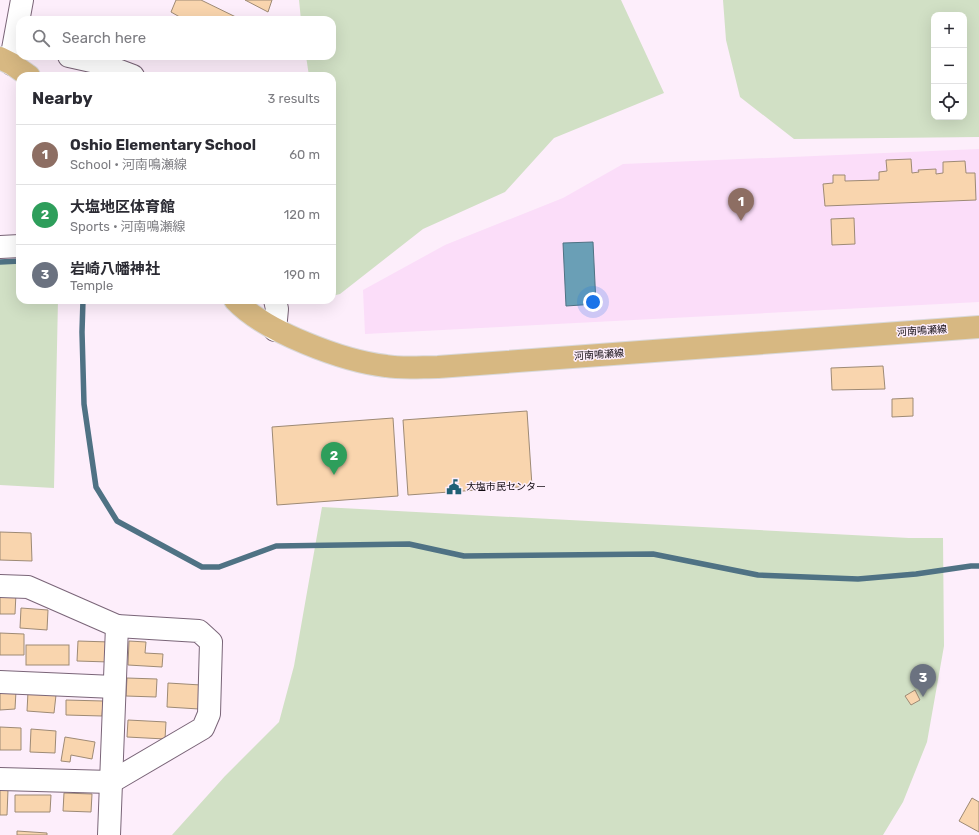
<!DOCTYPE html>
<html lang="en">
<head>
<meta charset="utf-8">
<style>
	body { margin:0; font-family:Rubik,"Noto Sans JP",sans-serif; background:#f2f2f3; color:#2b2b33 }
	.controls { position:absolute; right:12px; top:12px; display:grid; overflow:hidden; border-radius:8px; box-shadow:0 4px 16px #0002 }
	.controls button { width:36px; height:36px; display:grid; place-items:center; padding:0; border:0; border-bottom:1px solid #e1e1e2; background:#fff; color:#2b2b33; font:20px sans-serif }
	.you { position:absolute; left:593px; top:302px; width:14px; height:14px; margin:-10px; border:3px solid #fff; border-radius:50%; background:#1a73e8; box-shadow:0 0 0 6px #1a73e833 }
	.badge { display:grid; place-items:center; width:26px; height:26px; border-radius:50%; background:#7c3aed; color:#fff; font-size:13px; font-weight:700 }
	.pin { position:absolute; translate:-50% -33px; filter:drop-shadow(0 1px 2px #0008) }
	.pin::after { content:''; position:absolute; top:21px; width:14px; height:12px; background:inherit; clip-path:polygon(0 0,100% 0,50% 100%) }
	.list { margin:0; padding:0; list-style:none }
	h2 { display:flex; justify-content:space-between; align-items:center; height:52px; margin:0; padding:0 16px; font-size:17px }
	h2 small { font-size:13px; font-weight:400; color:#7c7c81 }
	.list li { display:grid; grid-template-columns:26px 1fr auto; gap:12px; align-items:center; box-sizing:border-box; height:60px; padding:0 16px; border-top:1px solid #e1e1e2 }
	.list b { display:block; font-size:15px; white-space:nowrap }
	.list p { margin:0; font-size:13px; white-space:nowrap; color:#7c7c81 }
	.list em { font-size:13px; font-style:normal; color:#7c7c81 }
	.icon { flex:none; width:22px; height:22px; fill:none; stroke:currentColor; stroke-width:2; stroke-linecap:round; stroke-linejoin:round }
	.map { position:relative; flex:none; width:979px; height:835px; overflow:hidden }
	.search { position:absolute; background:#fff; box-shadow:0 4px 16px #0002; left:16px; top:16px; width:320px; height:44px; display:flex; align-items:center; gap:10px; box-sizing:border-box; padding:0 14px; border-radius:12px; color:#7c7c81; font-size:15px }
	.panel { position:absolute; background:#fff; box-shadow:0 4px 16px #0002; left:16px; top:72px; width:320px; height:232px; border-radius:12px }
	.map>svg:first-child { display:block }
	.built { fill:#fbddf9 }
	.green { fill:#d1e0c5; fill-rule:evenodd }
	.water { fill:#6a9fb6; stroke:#4f7284 }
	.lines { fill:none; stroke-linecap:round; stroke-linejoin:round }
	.stream { stroke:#4f7284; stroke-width:5.5 }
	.building { fill:#f9d5ae; stroke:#9e8a75 }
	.minor-casing { stroke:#7a6578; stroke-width:24 }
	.major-casing { stroke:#d9d8d9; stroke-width:24 }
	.minor { stroke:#fff; stroke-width:22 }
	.major { stroke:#d7b882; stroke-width:22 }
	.labels { text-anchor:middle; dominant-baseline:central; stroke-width:3; stroke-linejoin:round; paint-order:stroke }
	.street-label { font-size:10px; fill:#110a11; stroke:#fdeefb }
	.poi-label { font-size:10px; fill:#110a11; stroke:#fdeefb; text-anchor:start }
</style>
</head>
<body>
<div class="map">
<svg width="979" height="835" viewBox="0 0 979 835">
	<rect width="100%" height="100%" fill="#fdeefb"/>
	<polygon class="built" points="979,149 979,302 365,334 363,290 445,245 563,198 623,164"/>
	<g class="green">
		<polygon points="299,0 621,0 664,93 554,138 505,192 423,229 340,294 332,296 332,76 309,76 306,56 332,56 332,20 301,20"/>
		<path d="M 723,0 L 979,0 L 979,137 L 794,139 L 740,97 L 726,40 ZM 934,15 L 964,15 L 964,117 L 934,117 Z"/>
		<polygon points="0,262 20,263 20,300 58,300 54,488 0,485"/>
		<polygon points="322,507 909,538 943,538 944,646 927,742 903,802 883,835 172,835 225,776 279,722 294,666"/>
	</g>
	<polygon class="water" points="593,242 596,304 566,306 563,243"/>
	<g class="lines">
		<g class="stream">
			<polyline points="0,262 20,261"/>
			<polyline points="83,300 82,332 84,404 96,487 117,521 202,567 219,567 276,546 409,544 464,556 653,554 758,575 858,579 916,574 971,566 979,566"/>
		</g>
	</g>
	<g class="building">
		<polygon points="176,0 201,0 242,20 185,20 171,12"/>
		<polygon points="245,0 272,0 268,12"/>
		<polygon points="911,159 912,173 919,172 918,170 936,169 936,174 943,173 943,162 965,161 966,173 975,173 976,200 825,206 823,184 833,183 833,175 845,175 845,181 879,180 879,172 887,171 886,160"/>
		<polygon points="854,218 855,244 832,245 831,219"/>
		<polygon points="883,366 885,389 832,390 831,368"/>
		<polygon points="913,398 913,416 892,417 892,399"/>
		<polygon points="527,411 532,486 408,495 403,420"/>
		<polygon points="393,418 398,496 277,505 272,427"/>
		<polygon points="0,532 31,533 32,561 0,560"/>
		<polygon points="0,593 16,593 15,614 0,614"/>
		<polygon points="21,608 48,610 47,630 20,628"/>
		<polygon points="0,633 24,634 24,655 0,655"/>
		<polygon points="78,641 110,642 109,662 77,661"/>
		<polygon points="129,641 146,642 145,653 163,654 162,667 128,665"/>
		<rect x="26" y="645" width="43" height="20"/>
		<polygon points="127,678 157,679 156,697 126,696"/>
		<polygon points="168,683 201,685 199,709 167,707"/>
		<polygon points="915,690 920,700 911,705 905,696"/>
		<polygon points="0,691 16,691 15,709 0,710"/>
		<polygon points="28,692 56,695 54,713 27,711"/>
		<polygon points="66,700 103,701 102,716 66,715"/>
		<polygon points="128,720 166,722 165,739 127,737"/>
		<polygon points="0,727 21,728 21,750 0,750"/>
		<polygon points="31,729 56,731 55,753 30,752"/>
		<polygon points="65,737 95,742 92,759 71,755 70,762 61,761"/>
		<polygon points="0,790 8,790 7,815 0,815"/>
		<polygon points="64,793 92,794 91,812 63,811"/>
		<polygon points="15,795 51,795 50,812 15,812"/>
		<polygon points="972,798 979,802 979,832 959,821"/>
		<polygon points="17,831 47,833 47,835 17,835"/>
	</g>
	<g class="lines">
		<g class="minor-casing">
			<g id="minor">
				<polyline points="69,56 96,62 133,76"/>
				<polyline points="12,64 13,49 22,0"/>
				<polyline points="0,247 20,246"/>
				<polyline points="275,300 277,309 275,330"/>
				<polyline points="0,586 28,587 117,626 109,835"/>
				<polyline points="0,682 114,687"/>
				<polyline points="0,779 111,782 203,728 209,714 211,642 199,631 117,626"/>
			</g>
		</g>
		<g class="major-casing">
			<g id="major">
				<polyline points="0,58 12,64 29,76"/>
				<path d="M 235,300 C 265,332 343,361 386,366 C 403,369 421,367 438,367 L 979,327"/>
			</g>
		</g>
		<use href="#minor" class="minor"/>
		<use href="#major" class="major"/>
	</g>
	<defs>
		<g id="civic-bare" transform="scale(1.2)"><path d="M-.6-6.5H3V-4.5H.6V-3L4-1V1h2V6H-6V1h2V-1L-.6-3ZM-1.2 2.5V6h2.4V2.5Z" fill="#206075" stroke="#fdeefb" stroke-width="2.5" paint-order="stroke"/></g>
	</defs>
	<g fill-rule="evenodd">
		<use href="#civic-bare" x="454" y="487"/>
	</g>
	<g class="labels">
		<g class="street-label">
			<text transform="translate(922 331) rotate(-4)">河南鳴瀬線</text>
			<text transform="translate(599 355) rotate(-4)">河南鳴瀬線</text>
		</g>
		<g class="poi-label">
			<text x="466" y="487">大塩市民センター</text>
		</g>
	</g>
</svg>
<div class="controls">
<button>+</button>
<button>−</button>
<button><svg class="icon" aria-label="locate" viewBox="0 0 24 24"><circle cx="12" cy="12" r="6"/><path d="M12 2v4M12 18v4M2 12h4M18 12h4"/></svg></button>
</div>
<div class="you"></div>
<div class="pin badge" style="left:741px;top:221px;background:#8d6e63">1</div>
<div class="pin badge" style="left:334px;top:475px;background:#2e9e5b">2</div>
<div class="pin badge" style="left:923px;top:697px;background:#6b7280">3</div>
<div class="search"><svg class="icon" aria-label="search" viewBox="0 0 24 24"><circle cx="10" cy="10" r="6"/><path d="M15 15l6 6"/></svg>Search here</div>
<section class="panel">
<h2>Nearby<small>3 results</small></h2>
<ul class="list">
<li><span class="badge" style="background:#8d6e63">1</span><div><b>Oshio Elementary School</b><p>School · 河南鳴瀬線</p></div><em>60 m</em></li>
<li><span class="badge" style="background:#2e9e5b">2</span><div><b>大塩地区体育館</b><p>Sports · 河南鳴瀬線</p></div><em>120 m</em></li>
<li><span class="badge" style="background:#6b7280">3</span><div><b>岩崎八幡神社</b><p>Temple</p></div><em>190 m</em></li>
</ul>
</section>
</div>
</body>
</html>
